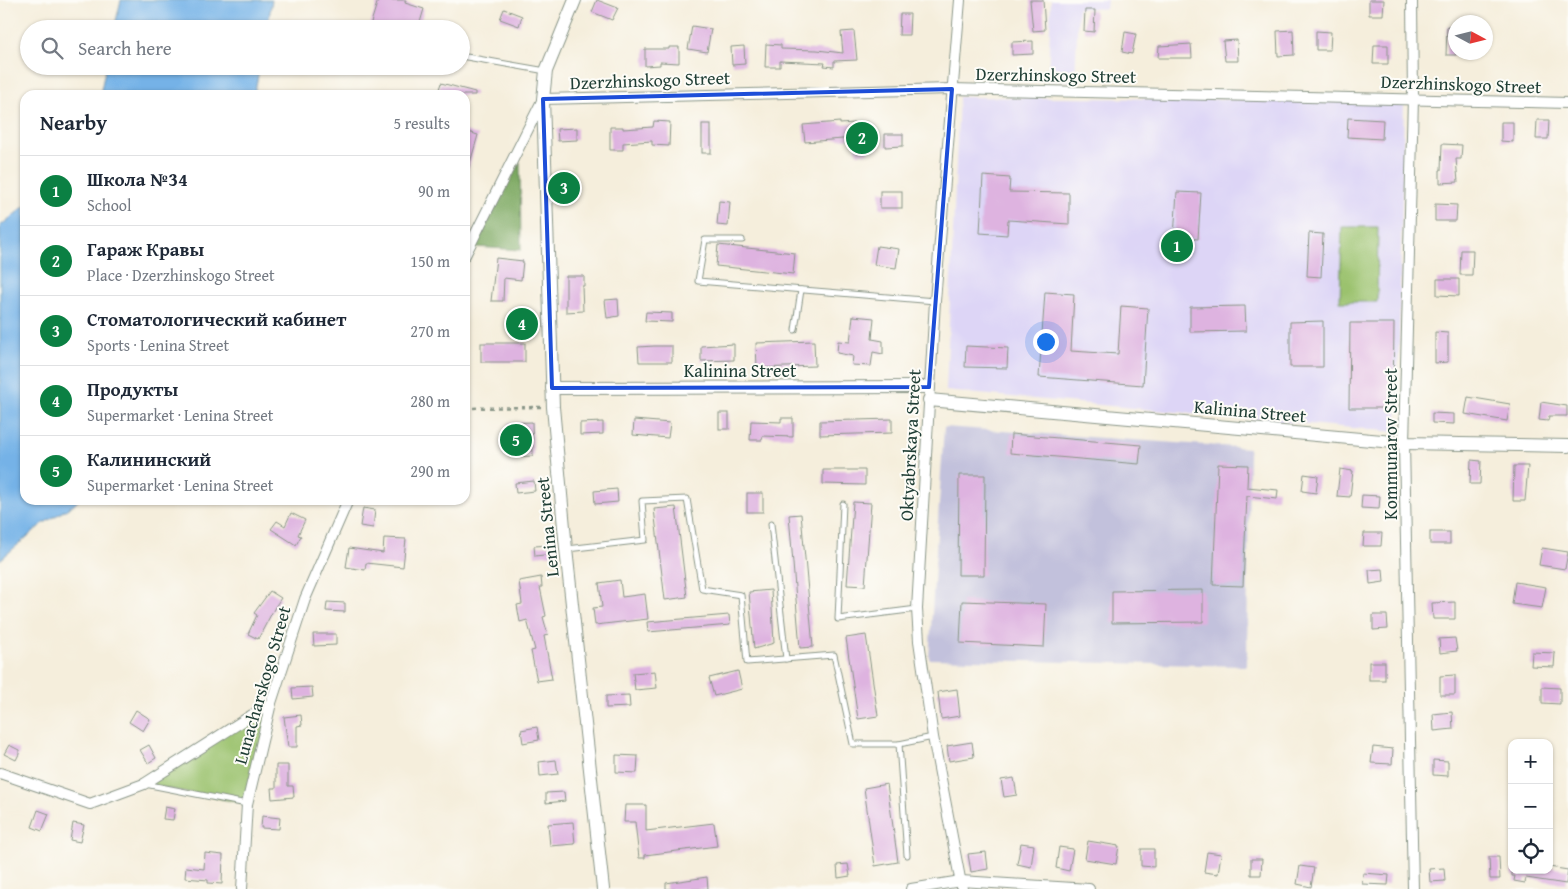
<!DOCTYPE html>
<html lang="en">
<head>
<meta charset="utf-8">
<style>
	body { margin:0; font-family:"Gentium Book Plus",serif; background:#f2f2f3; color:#1f2937 }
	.controls { position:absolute; right:15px; bottom:15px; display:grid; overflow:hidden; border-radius:10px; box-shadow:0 1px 4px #0004 }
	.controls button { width:45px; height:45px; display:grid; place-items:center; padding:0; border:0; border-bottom:1px solid #e0e1e3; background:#fff; color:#1f2937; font:25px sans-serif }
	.compass { position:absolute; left:1448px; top:15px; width:45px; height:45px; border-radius:50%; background:#fff; box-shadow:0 1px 4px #0004; rotate:97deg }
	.you { position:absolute; left:1045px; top:341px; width:18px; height:18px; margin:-12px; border:4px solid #fff; border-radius:50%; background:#1a73e8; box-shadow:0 0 0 8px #1a73e833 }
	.badge { display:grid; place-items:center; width:32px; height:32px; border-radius:50%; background:#0b8043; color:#fff; font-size:16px; font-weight:700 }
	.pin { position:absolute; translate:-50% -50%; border:2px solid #fff; box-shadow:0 1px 5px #0006 }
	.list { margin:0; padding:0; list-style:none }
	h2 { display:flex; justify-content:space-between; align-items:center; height:65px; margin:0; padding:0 20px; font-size:21px }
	h2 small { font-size:16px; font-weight:400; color:#747a83 }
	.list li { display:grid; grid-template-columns:32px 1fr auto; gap:15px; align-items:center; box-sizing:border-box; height:70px; padding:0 20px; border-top:1px solid #e0e1e3 }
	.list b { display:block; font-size:19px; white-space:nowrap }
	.list p { margin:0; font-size:16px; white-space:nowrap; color:#747a83 }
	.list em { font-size:16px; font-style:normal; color:#747a83 }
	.icon { flex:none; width:28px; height:28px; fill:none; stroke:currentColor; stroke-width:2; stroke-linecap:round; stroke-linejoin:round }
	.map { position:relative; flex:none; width:1568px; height:889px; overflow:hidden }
	.search { position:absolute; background:#fff; box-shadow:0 1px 4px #0004; left:20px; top:20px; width:450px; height:55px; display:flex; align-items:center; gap:12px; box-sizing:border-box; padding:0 18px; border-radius:28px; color:#747a83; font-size:19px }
	.panel { position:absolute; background:#fff; box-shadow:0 1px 4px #0004; left:20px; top:90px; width:450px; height:415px; border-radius:15px }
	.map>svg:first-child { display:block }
	.built { fill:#ddd5f6 }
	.industrial { fill:#c2c1dc }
	.green { fill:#9bc26e; stroke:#5d8051 }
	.forest { fill:#7ca861; stroke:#4e724a }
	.water { fill:#74b2e7; stroke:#4a788e }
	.building { fill:#deb3e0 }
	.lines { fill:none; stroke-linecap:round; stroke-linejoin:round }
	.service-casing { stroke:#8a9688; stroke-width:7 }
	.minor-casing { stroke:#8a9688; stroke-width:12 }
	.tertiary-casing { stroke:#8a9688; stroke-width:14 }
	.path { stroke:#8a9688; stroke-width:2.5; stroke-dasharray:4 4; stroke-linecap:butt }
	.service { stroke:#fff; stroke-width:5 }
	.minor { stroke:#fff; stroke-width:10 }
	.tertiary { stroke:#fff; stroke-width:12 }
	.marked { fill:none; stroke:#1d4ed8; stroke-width:4; stroke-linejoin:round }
	.labels { text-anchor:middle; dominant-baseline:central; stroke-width:4; stroke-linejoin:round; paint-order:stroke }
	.street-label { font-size:18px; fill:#1f3d34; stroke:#fdfcf7 }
</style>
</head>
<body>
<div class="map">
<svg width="1568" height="889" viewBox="0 0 1568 889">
	<rect width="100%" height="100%" fill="#fdfcf7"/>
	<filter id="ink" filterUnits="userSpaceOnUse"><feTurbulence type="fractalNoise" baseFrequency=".02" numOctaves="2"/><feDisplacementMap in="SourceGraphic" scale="10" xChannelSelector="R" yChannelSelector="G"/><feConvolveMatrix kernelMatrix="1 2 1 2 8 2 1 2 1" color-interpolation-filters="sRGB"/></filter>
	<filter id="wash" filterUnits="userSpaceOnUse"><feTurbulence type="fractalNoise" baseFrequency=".0096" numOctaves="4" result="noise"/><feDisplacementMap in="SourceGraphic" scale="20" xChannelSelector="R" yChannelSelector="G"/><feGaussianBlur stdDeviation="1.12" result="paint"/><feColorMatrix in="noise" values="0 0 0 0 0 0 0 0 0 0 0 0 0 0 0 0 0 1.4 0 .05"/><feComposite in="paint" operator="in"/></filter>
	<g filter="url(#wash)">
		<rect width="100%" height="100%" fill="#f5eedc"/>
		<g class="built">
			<polygon points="1051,0 1107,0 1106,9 1078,8 1075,81 1048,81"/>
			<polygon points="959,97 1404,101 1397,432 946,391"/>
		</g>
		<polygon class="industrial" points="944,427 1249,448 1247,666 929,659"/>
		<g class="green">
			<polygon points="1342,227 1378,227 1377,302 1340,302"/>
			<polygon points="271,703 247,804 144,784"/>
		</g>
		<polygon class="forest" points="520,162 521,250 475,247"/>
		<g class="water">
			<polygon points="121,0 272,0 267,29 114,29"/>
			<polygon points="106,66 260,66 254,95 100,95"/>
			<polygon points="25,206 25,500 79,500 75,504 41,525 0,560 0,226"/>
		</g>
		<g id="blocks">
			<g class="building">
				<polygon points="378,0 406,0 405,3 424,9 418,29 369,29"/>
				<polygon points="597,0 618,8 612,20 592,12"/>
				<polygon points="1030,0 1043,0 1045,30 1033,31"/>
				<polygon points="1369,0 1384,0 1383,15 1369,15"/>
				<polygon points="504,9 522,16 519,26 500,19"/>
				<polygon points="1085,10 1095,10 1094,32 1084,31"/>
				<polygon points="900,14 910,14 909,35 899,35"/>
				<polygon points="692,26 711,29 707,52 688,49"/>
				<polygon points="1447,27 1456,27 1456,55 1446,55"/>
				<polygon points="1293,30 1294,55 1278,56 1277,31"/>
				<polygon points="854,31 857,60 834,61 834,67 824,66 825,63 780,61 780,67 765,67 766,44 781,45 781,49 817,50 843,53 841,32"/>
				<polygon points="1316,31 1331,32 1330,50 1316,50"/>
				<polygon points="1125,32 1136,34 1132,54 1122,52"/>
				<polygon points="1237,40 1238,61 1225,61 1223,41"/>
				<polygon points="1033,41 1033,54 1012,55 1012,42"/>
				<polygon points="1191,44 1192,58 1158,58 1159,46"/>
				<polygon points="1374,45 1388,45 1388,64 1373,64"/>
				<polygon points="744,46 745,64 732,65 731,47"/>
				<polygon points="669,47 679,47 679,63 660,62 660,65 645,66 645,49 669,49"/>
				<polygon points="441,83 475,92 475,95 449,95 438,92"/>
				<polygon points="1348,118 1383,120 1382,139 1347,137"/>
				<polygon points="1537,120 1549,120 1548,139 1536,139"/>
				<polygon points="654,121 670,122 669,146 652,145 652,141 623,143 623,150 610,150 610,127 623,127 623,129 653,127"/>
				<polygon points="840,122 840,124 867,122 869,153 857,154 855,138 805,142 803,125"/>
				<polygon points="1501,122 1513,122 1513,142 1501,141"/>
				<rect x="702" y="124" width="9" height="29"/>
				<polygon points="577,128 577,140 558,141 557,129"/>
				<polygon points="465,131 478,135 468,170 465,170"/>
				<polygon points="885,134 903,134 903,146 885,147"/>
				<polygon points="1442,144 1462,145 1461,159 1456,159 1458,182 1440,183 1440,170 1441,170"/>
				<polygon points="983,176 1010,178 1009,192 1069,193 1069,224 1008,220 1007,235 980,233"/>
				<polygon points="559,177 572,178 570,199 557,198"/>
				<rect x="880" y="191" width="22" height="17"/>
				<polygon points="1177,192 1201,193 1198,239 1174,237"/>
				<polygon points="719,201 730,202 728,226 717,225"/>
				<polygon points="1435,204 1457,205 1456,221 1435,221"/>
				<polygon points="1309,233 1323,234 1321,277 1307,276"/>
				<polygon points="718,245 795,253 793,274 716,266"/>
				<polygon points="877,246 899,249 896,268 874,265"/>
				<polygon points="1461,250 1473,250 1472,275 1460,275"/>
				<polygon points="496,258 523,261 521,280 504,278 503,301 491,301"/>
				<polygon points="566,276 584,276 584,286 582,286 583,311 566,312"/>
				<polygon points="1437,279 1459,279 1459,296 1437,295"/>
				<polygon points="1045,292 1074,294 1071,351 1118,354 1121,306 1148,308 1143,385 1039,377"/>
				<polygon points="618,299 619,316 607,318 605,300"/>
				<polygon points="1245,306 1246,331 1190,332 1190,307"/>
				<polygon points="646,312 672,313 672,322 645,321"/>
				<polygon points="853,316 874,318 872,339 883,341 883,354 873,352 871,366 852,365 853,356 837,353 838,341 850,342"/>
				<polygon points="1323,321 1323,367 1290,367 1290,322"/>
				<polygon points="1350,323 1394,323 1393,408 1349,408"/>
				<polygon points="1435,332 1448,333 1448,362 1435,363"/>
				<polygon points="814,341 815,366 757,368 756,343"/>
				<rect x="481" y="343" width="44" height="19"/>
				<polygon points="734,344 734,360 701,361 701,346"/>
				<polygon points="654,346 672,346 672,362 639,362 638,347"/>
				<polygon points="966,346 1008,348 1007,368 965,367"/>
				<polygon points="1468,397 1510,404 1507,421 1465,414"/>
				<polygon points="1541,402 1567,406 1567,416 1549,416 1548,421 1539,420"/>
				<rect x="719" y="413" width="10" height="16"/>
				<polygon points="1432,413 1454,414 1454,424 1432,423"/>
				<polygon points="781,418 793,418 793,437 763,436 762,440 750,440 751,421 781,422"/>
				<polygon points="892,419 892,433 820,435 820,421"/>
				<polygon points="634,420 670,423 668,438 633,435"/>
				<polygon points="532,422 533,456 509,457 508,423"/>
				<polygon points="603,422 603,434 580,435 580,423"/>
				<polygon points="1011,434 1141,445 1139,464 1010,453"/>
				<polygon points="1471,460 1481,461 1480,484 1470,484"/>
				<polygon points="1218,464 1248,465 1247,487 1278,490 1277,499 1247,496 1243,586 1213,585"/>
				<polygon points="1514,466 1528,466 1525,501 1513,501"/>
				<polygon points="1340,469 1353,471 1350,497 1337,496"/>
				<polygon points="823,470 865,470 865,485 823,484"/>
				<polygon points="1304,474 1318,476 1316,493 1302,491"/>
				<polygon points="959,475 985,475 984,575 958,575"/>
				<polygon points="534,481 535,491 516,493 515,483"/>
				<polygon points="617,489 618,502 595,504 594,491"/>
				<rect x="747" y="493" width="16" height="19"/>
				<polygon points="1362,495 1380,496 1379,509 1361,508"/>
				<polygon points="853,502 871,503 865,586 847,585"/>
				<polygon points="676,507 687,597 665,600 654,509"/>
				<polygon points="363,508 375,510 373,528 360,526"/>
				<polygon points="291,513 305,520 298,535 301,536 296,545 271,529 277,521 285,526"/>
				<polygon points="801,514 813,647 800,648 789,515"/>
				<rect x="1430" y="532" width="20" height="12"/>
				<polygon points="1364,533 1382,533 1381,546 1363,546"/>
				<polygon points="384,538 406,539 403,567 366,563 365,570 346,567 349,548 383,553"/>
				<polygon points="552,545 553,554 535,556 534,546"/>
				<polygon points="1542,548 1568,552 1565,569 1539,565"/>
				<polygon points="1383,569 1384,582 1370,584 1369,570"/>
				<polygon points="541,577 542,587 540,587 546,616 543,617 548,635 544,636 552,679 537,681 531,651 535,650 527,620 520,622 517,605 522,604 519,581"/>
				<polygon points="620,580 622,597 645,594 648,619 595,625 593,608 602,607 599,583"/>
				<polygon points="1515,582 1546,587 1542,608 1512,604"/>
				<polygon points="771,590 774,643 754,649 749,592"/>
				<polygon points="1203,590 1203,622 1112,623 1112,591"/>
				<polygon points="270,591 281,598 275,607 258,639 248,634 257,615 254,613"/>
				<polygon points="962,601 1046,604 1044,647 960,643"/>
				<polygon points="327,602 345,603 345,612 326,611"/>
				<polygon points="1455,602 1455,619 1433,619 1432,603"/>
				<polygon points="729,615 730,625 648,632 647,622"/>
				<polygon points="1373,615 1387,615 1388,629 1373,630"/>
				<polygon points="313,634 336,634 336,645 314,646"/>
				<polygon points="866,635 878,716 858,719 846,638"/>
				<polygon points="1455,638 1457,651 1440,653 1439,639"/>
				<polygon points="1532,652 1555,653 1554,667 1531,666"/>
				<rect x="1369" y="662" width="16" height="18"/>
				<polygon points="655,671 657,688 635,690 633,673"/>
				<polygon points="738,671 742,689 714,696 709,678"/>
				<polygon points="1455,675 1455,695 1440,695 1440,676"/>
				<polygon points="312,687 313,697 293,699 292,688"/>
				<polygon points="1542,687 1560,688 1560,704 1542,703"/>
				<polygon points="957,689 960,716 941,719 938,692"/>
				<polygon points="629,695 630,707 606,708 606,696"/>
				<polygon points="136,710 150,719 143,731 129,722"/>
				<polygon points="1452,712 1453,729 1434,731 1433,714"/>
				<polygon points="301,715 302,725 297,726 297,747 288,747 284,717"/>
				<polygon points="537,727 539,740 523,743 521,730"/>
				<polygon points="972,742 974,757 949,761 947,746"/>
				<polygon points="9,745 19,750 19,754 16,760 4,754"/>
				<polygon points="149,745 156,758 148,763 140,750"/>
				<polygon points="1373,747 1393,749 1392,764 1371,763"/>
				<polygon points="616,755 638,756 637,773 616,772"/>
				<polygon points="556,760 558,774 540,776 539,762"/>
				<polygon points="1433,760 1448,761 1448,776 1433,775"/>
				<polygon points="276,765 288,765 288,786 293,786 294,797 272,799 271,788 276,788"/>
				<polygon points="1014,778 1017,795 1004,797 1001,780"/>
				<polygon points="887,784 898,862 875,866 864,788"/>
				<polygon points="564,792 565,801 546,803 546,793"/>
				<polygon points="625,805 646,805 646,831 714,823 717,846 645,855 645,858 639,858 635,822 624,822"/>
				<polygon points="165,807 175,809 173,820 163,819"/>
				<polygon points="38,810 49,814 42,831 32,827"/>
				<polygon points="262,816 280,818 279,829 261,828"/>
				<polygon points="573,822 575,844 550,846 548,824"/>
				<polygon points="73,823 84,825 80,842 70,840"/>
				<polygon points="1088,841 1119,846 1116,864 1085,859"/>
				<polygon points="1021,843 1034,845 1031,867 1017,864"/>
				<polygon points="1059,847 1073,849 1069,871 1056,868"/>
				<polygon points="1141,849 1154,849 1154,867 1141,866"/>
				<polygon points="986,852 988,869 971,872 968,854"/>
				<polygon points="1207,852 1221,854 1218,874 1204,872"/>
				<polygon points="205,853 223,855 222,884 208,883 208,880 185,878 186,867 204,869"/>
				<polygon points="1489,857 1499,857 1500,879 1490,879"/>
				<polygon points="1251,859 1262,859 1261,875 1251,875"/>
				<polygon points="848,864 850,876 838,878 837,865"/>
				<polygon points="1300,866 1314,868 1311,887 1297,884"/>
				<polygon points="1549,867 1568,870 1566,884 1526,878 1525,883 1514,881 1515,876 1512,876 1512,870 1549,870"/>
				<polygon points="1444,868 1445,881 1430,882 1429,869"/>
				<polygon points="1363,873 1389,875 1388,885 1362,884"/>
				<polygon points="707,877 708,889 666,889 666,883"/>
			</g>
		</g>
	</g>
	<g filter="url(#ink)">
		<use href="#blocks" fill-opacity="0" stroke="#8a9688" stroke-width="1"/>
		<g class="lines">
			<g class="service-casing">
				<g id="service">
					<polyline points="461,56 546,71"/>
					<polyline points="742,240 705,240 698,281 935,301"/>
					<polyline points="795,330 801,290"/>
					<polyline points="843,504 838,619 917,609"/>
					<polyline points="771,524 786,659"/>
					<polyline points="567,549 645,540 642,501 687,499 702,589 741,595 747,662 834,655 853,744 899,744 933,737"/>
					<polyline points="899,744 907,855"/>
					<polyline points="145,784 247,804"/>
				</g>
			</g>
			<g class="minor-casing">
				<g id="minor">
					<polyline points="960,0 935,301 917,609 919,641 933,737 962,889"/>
					<polyline points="1412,0 1413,98 1404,443 1413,889"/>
					<polyline points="465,255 543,99 952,89 1568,103"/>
					<polyline points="0,773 90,804 144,784 271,703"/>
					<polyline points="242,889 247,804 271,703 305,599 348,500"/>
					<polyline points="911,889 961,881 1089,889"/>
				</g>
			</g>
			<g class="tertiary-casing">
				<g id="tertiary">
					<polyline points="575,0 546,71 543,99 553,407 566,549 603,889"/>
					<polyline points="552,388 929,387"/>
					<polyline points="929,400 1404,443 1568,446"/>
				</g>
			</g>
			<polyline class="path" points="465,408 541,407"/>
			<use href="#service" class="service"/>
			<use href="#minor" class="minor"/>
			<use href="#tertiary" class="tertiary"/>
		</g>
	</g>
	<path class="marked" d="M 952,89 L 929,387 L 552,388 L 543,99 Z"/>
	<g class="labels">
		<g class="street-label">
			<text transform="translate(1056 75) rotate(1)">Dzerzhinskogo Street</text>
			<text transform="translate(650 80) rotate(-2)">Dzerzhinskogo Street</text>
			<text transform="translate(1461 84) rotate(2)">Dzerzhinskogo Street</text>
			<text x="740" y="370">Kalinina Street</text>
			<text transform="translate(1250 411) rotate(5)">Kalinina Street</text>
			<text transform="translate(1390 444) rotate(-90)">Kommunarov Street</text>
			<text transform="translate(910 445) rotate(-87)">Oktyabrskaya Street</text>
			<text transform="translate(547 527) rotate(-96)">Lenina Street</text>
			<text transform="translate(262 685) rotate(-74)">Lunacharskogo Street</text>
		</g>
	</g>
</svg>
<div class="controls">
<button>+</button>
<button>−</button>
<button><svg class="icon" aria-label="locate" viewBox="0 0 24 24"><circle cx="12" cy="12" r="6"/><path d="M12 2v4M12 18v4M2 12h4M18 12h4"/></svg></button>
</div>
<svg class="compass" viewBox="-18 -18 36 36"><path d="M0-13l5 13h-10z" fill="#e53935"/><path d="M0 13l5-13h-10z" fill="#747a83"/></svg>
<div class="you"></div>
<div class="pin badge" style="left:1177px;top:246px">1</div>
<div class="pin badge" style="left:862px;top:138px">2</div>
<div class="pin badge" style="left:564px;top:188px">3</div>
<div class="pin badge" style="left:522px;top:324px">4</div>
<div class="pin badge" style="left:516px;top:440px">5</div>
<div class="search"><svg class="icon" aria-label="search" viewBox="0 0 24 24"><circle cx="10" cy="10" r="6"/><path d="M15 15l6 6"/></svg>Search here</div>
<section class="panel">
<h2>Nearby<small>5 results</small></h2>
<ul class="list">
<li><span class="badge">1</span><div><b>Школа №34</b><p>School</p></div><em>90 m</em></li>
<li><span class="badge">2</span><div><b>Гараж Кравы</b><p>Place · Dzerzhinskogo Street</p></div><em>150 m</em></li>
<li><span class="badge">3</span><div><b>Стоматологический кабинет</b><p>Sports · Lenina Street</p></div><em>270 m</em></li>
<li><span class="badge">4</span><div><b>Продукты</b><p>Supermarket · Lenina Street</p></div><em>280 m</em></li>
<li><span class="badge">5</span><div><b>Калининский</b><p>Supermarket · Lenina Street</p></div><em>290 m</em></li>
</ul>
</section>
</div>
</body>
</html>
